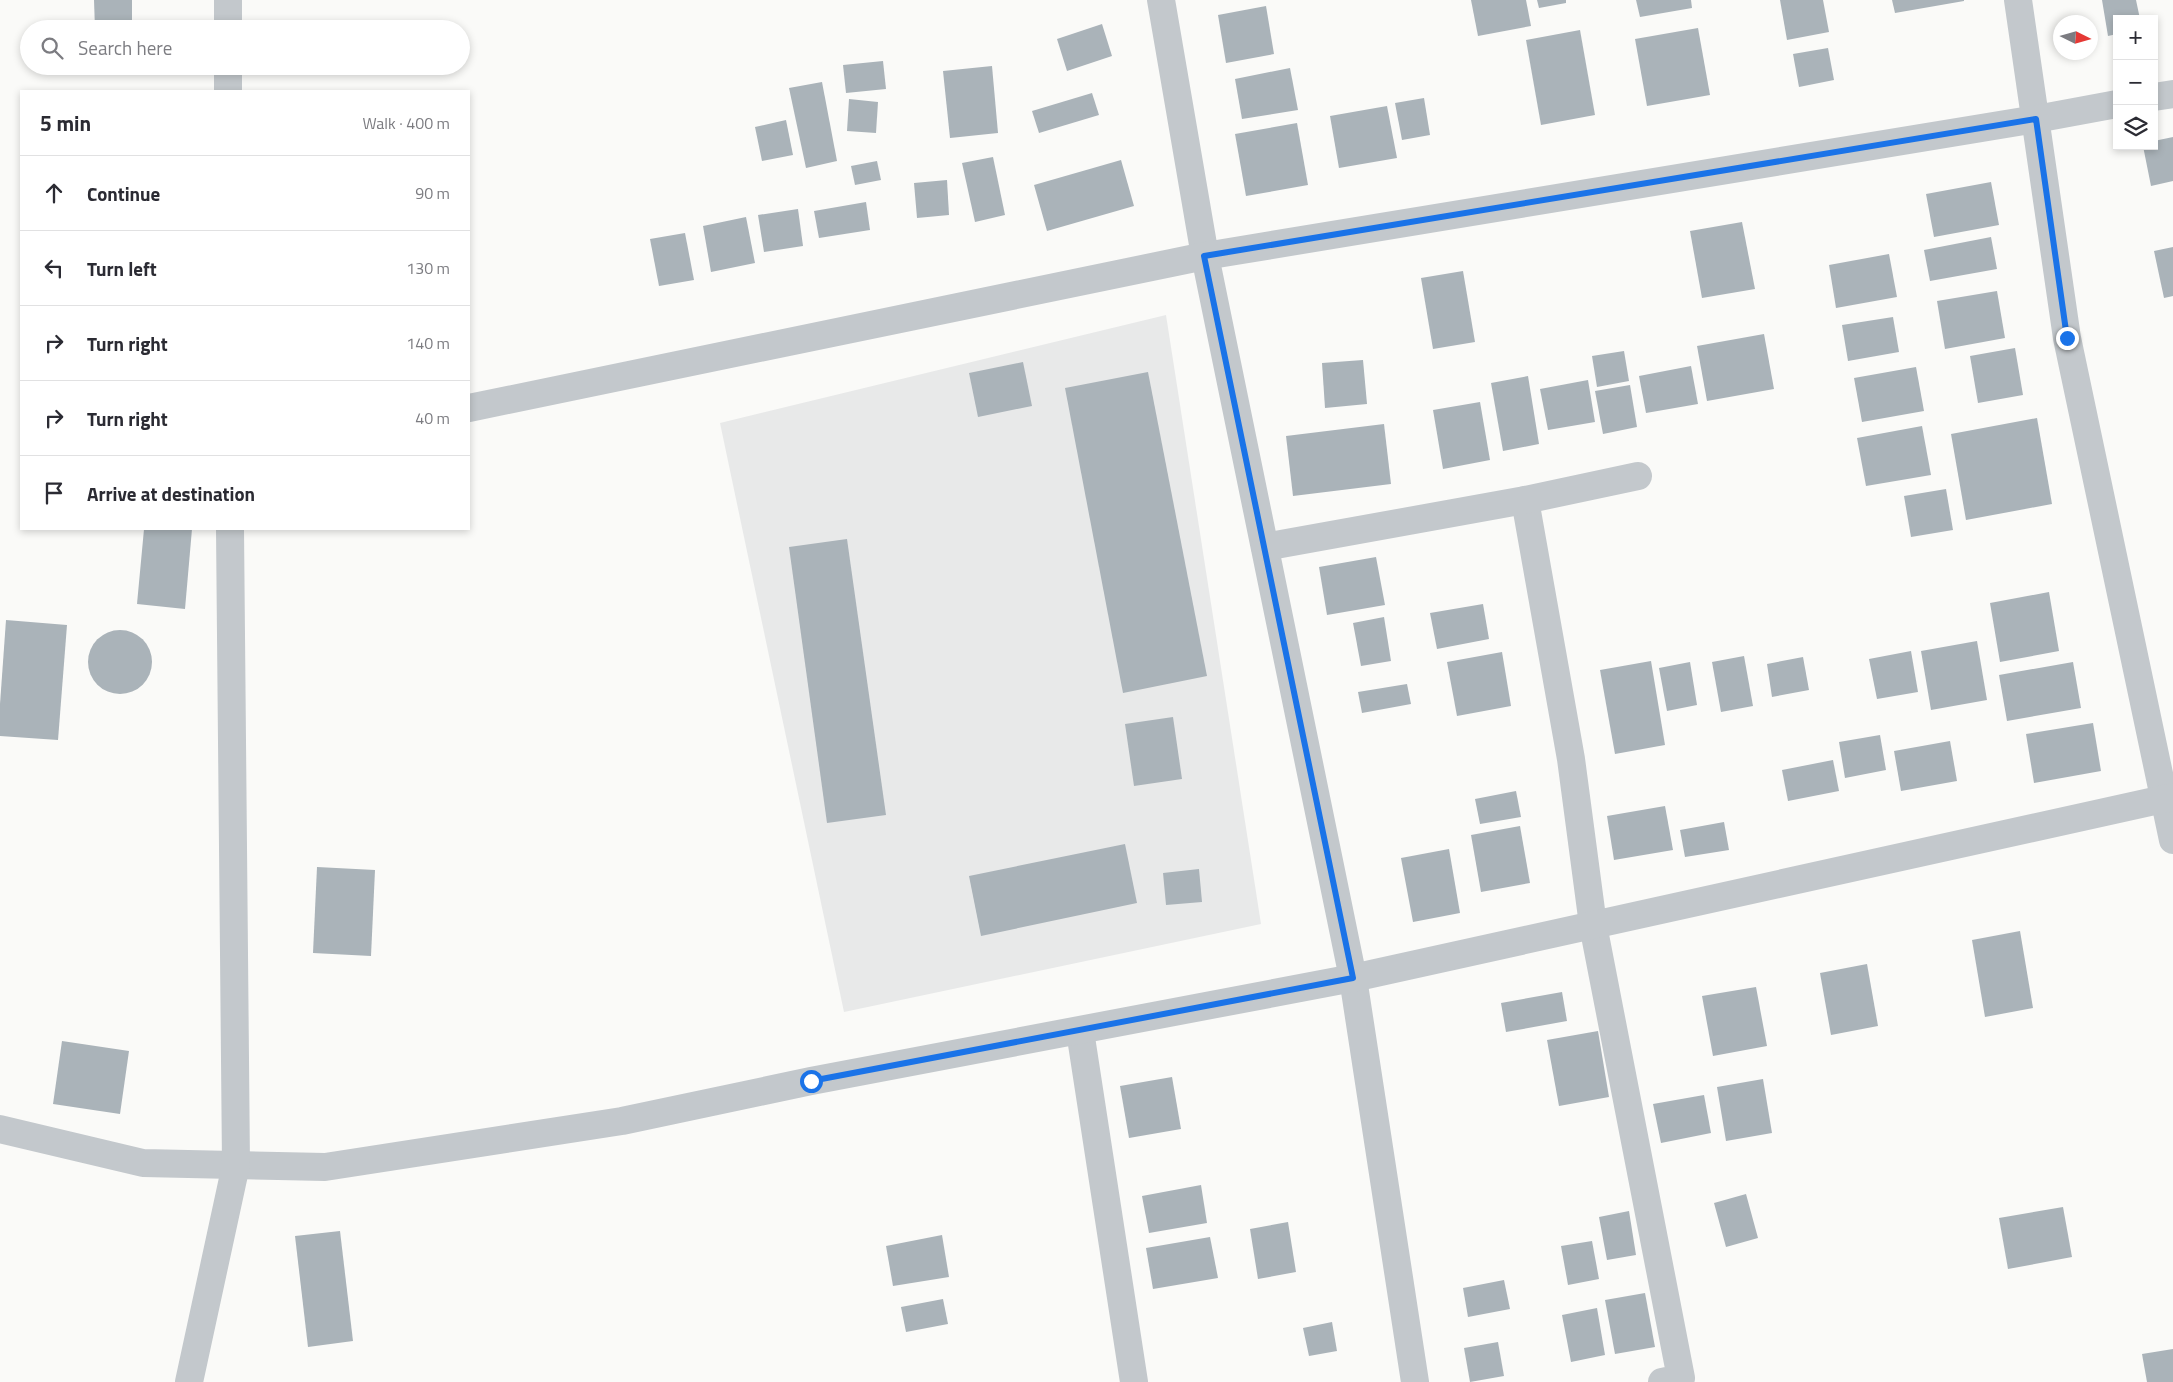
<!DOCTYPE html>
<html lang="en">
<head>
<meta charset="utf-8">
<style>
	body { margin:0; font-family:"Titillium Web",sans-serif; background:#f7f7f7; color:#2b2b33 }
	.controls { position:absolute; right:15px; top:15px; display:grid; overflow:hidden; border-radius:0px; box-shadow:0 2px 8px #0003 }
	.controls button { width:45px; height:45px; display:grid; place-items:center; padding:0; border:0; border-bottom:1px solid #e1e1e2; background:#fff; color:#2b2b33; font:25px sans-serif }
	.compass { position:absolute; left:2053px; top:15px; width:45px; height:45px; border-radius:50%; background:#fff; box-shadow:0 2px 8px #0003; rotate:95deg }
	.stop { position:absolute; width:15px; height:15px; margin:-11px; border:4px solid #1a73e8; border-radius:50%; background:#fff }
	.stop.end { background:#1a73e8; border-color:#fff; box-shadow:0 1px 5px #0008 }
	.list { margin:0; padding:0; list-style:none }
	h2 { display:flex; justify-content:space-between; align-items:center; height:65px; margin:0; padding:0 20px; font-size:21px }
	h2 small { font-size:16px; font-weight:400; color:#7c7c81 }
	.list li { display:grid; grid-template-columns:32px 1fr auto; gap:15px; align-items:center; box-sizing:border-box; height:75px; padding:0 20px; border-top:1px solid #e1e1e2 }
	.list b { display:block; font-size:19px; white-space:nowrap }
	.list em { font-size:16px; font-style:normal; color:#7c7c81 }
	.icon { flex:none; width:28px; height:28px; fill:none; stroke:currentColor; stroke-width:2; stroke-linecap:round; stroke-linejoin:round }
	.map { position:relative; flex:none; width:2173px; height:1382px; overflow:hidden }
	.search { position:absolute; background:#fff; box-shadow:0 2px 8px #0003; left:20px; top:20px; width:450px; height:55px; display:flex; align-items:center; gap:12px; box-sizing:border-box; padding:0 18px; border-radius:28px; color:#7c7c81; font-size:19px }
	.panel { position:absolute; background:#fff; box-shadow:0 2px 8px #0003; left:20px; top:90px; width:450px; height:440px; border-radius:0px }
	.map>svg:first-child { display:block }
	.built { fill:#e8e9e9 }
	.building { fill:#aab3b9 }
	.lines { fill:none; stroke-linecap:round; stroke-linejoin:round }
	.street { stroke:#c3c8cc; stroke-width:28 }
	.route { stroke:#1a73e8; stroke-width:6 }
</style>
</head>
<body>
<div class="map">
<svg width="2173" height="1382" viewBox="0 0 2173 1382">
	<rect width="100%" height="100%" fill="#fafaf8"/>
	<polygon class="built" points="1166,315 1261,924 844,1012 720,423"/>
	<g class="building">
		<polygon points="94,0 132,0 132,29 95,29"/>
		<polygon points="1471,0 1526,0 1531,26 1478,36"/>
		<polygon points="1537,0 1566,0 1566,3 1539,8"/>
		<polygon points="1636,0 1691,0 1692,8 1640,17"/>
		<polygon points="1780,0 1823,0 1829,32 1787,40"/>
		<polygon points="1892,0 1964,0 1964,1 1895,13"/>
		<polygon points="2102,0 2136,0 2140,19 2117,19 2117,34 2108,36"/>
		<polygon points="1266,6 1274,54 1226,63 1218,15"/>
		<polygon points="1102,24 1112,56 1067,71 1057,39"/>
		<polygon points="1698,28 1710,95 1647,106 1635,39"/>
		<polygon points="1580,30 1595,115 1541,125 1526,40"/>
		<polygon points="1828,48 1834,80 1799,87 1793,54"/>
		<polygon points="883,61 886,89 846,93 843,65"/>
		<polygon points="992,66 998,133 950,138 943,71"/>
		<polygon points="1290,68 1298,110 1242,119 1235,79"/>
		<polygon points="822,82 837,161 806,168 789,88"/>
		<polygon points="1092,93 1099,115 1039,133 1032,111"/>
		<polygon points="1424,98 1430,135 1402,140 1395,103"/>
		<polygon points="849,99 878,102 876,133 847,131"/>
		<polygon points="1387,106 1397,158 1339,168 1330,116"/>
		<polygon points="786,120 793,155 762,161 755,127"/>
		<polygon points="1297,123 1308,185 1246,196 1235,134"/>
		<polygon points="2173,137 2173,181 2151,186 2143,146 2154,146 2154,141"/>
		<polygon points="993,157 1005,215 975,222 962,163"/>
		<polygon points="1121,160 1134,206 1047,231 1034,185"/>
		<polygon points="877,161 881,180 855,185 851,166"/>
		<polygon points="947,180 949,215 917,218 914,183"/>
		<polygon points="1991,182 1999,225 1934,237 1926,194"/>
		<polygon points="866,202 870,230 819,238 814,211"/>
		<polygon points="798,209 803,246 764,252 758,215"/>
		<polygon points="746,217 755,263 711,272 703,226"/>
		<polygon points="1742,222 1755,289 1702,298 1690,231"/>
		<polygon points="685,233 694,280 659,286 650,239"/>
		<polygon points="1991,237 1997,269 1930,281 1924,250"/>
		<polygon points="2173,247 2173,296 2164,298 2154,251"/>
		<polygon points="1889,254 1897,297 1836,308 1829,265"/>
		<polygon points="1463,271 1475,342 1433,349 1421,278"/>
		<polygon points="1997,291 2005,338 1945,349 1937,301"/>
		<polygon points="1893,317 1899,352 1848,361 1842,325"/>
		<polygon points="1764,334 1774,389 1707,401 1697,346"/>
		<polygon points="2015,348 2023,395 1978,403 1970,356"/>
		<polygon points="1624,351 1629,381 1597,387 1592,356"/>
		<polygon points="1363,360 1367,404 1325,408 1322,363"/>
		<polygon points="1023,362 1032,406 978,417 969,373"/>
		<polygon points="1691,366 1698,404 1646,413 1639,376"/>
		<polygon points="1916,367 1924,411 1862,422 1854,378"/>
		<polygon points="1148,372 1207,676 1123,693 1065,388"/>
		<polygon points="1528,376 1539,444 1503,451 1491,383"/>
		<polygon points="1588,380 1595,422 1548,430 1540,389"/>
		<polygon points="1630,385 1637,427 1603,434 1595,391"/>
		<polygon points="1480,402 1490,460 1443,469 1433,410"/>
		<polygon points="2037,418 2052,504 1966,520 1951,434"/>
		<polygon points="1384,424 1391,484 1293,496 1286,436"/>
		<polygon points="1922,426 1931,475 1866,486 1857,438"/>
		<polygon points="1946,489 1953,530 1911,537 1904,496"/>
		<polygon points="144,529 192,529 185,609 137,604"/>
		<polygon points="847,539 886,815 827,823 789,547"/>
		<polygon points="1376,557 1385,605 1327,615 1319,567"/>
		<polygon points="2049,592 2059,651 2000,662 1990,603"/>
		<polygon points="1483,604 1489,639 1437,649 1430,613"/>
		<polygon points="1384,617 1391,661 1361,666 1353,623"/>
		<polygon points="6,620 67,625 58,740 0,736 0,704"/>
		<circle cx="120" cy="662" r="32"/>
		<polygon points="1977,641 1987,700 1931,710 1921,651"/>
		<polygon points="1911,651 1918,692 1877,699 1869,659"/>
		<polygon points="1502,652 1511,706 1457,716 1447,662"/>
		<polygon points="1744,656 1753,706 1721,712 1712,662"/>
		<polygon points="1803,657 1809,690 1772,697 1767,664"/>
		<polygon points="1651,661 1665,745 1615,754 1600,670"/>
		<polygon points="1690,662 1697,705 1667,711 1659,668"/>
		<polygon points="2073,662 2081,708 2007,721 1999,675"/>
		<polygon points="1407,684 1411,704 1362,713 1358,692"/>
		<polygon points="1173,717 1182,779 1134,786 1125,724"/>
		<polygon points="2093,723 2101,771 2034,783 2026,734"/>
		<polygon points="1880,735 1886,770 1845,778 1839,742"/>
		<polygon points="1950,741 1957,781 1901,791 1894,751"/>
		<polygon points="1833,760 1839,791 1788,801 1782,770"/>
		<polygon points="1516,791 1521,817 1480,824 1475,799"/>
		<polygon points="1665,806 1673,850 1614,860 1607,816"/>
		<polygon points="1724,822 1729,850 1685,857 1680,830"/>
		<polygon points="1520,826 1530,883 1481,892 1471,835"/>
		<polygon points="1125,844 1137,903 981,936 969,876"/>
		<polygon points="1449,849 1460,913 1413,922 1401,858"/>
		<polygon points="317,867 375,870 371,956 313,953"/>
		<polygon points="1199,869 1202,902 1166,905 1163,873"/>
		<polygon points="2020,931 2033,1008 1985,1017 1972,940"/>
		<polygon points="1867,964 1878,1026 1831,1035 1820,973"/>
		<polygon points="1756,987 1767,1046 1713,1056 1702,996"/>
		<polygon points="1562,992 1567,1021 1506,1032 1501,1003"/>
		<polygon points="1598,1031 1609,1097 1559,1106 1547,1040"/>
		<polygon points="62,1041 129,1051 120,1114 53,1104"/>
		<polygon points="1172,1077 1181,1129 1129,1138 1120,1086"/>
		<polygon points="1763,1079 1772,1133 1726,1141 1717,1087"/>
		<polygon points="1704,1095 1711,1133 1661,1143 1653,1104"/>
		<polygon points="1201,1185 1207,1223 1149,1233 1142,1196"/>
		<polygon points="1746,1194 1758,1238 1726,1247 1714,1203"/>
		<polygon points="2063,1207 2072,1257 2008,1269 1999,1218"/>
		<polygon points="1629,1211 1636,1255 1607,1260 1599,1217"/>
		<polygon points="1288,1222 1296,1272 1258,1279 1250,1229"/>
		<polygon points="340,1231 353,1341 308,1347 295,1236"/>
		<polygon points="942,1235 949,1277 893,1286 886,1246"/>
		<polygon points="1210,1237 1218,1278 1153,1289 1146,1248"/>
		<polygon points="1592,1241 1599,1279 1568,1285 1561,1246"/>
		<polygon points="1504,1280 1510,1309 1468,1317 1463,1288"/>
		<polygon points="1645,1293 1655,1347 1615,1354 1605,1300"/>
		<polygon points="943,1299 948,1324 906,1332 901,1307"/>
		<polygon points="1597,1308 1605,1355 1571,1362 1562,1315"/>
		<polygon points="1332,1322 1337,1351 1309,1356 1303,1328"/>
		<polygon points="1498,1342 1504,1376 1470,1382 1464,1348"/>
		<polygon points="2173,1349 2173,1382 2147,1382 2142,1354"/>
	</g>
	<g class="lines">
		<g class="street">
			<polyline points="228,0 228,29"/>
			<polyline points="1161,0 1205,256 1353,978 1415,1382"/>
			<polyline points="2018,0 2067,338 2173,840"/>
			<polyline points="228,66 228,91"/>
			<polyline points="2154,97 2173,94"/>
			<polyline points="469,408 1205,256 2036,119 2117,104"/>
			<polyline points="1525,500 1571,759 1593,925 1681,1378 1662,1382"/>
			<polyline points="1265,547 1525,500 1638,476"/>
			<polyline points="1080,1031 1134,1382"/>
			<polyline points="0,1129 143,1163 325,1167 622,1121 811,1081 1353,978 2173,797"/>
			<polyline points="189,1382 236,1165 230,529"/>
		</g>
	</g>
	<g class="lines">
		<polyline class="route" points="811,1081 1353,978 1204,256 2036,119 2067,338"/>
	</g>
</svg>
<div class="controls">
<button>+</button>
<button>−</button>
<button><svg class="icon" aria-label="layers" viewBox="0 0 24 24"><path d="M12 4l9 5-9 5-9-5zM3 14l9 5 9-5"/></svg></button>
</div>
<svg class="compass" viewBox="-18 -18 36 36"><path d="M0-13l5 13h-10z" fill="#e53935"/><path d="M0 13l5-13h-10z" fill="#7c7c81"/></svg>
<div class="stop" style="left:811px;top:1081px"></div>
<div class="stop end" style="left:2067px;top:338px"></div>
<div class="search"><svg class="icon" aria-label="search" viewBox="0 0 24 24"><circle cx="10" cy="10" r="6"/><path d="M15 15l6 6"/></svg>Search here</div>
<section class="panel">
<h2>5 min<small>Walk · 400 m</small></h2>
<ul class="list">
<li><svg class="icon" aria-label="ahead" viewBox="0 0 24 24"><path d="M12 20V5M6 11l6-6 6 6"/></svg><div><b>Continue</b></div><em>90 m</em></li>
<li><svg class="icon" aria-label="left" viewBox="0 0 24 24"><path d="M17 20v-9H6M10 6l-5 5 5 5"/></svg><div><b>Turn left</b></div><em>130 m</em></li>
<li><svg class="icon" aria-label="right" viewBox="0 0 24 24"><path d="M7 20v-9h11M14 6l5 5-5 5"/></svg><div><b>Turn right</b></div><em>140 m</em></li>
<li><svg class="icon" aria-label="right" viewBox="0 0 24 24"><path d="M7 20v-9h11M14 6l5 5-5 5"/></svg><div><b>Turn right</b></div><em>40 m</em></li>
<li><svg class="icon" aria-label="arrive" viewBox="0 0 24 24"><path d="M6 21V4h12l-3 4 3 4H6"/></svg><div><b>Arrive at destination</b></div></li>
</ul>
</section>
</div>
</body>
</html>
